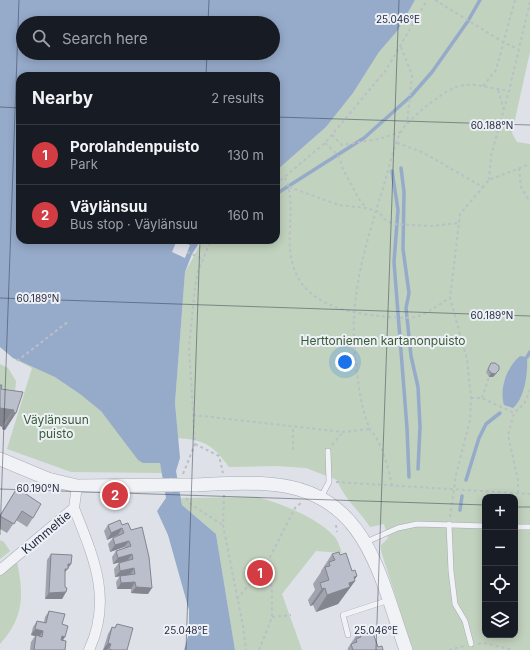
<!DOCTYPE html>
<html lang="en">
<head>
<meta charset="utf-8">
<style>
	body { margin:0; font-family:Inter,sans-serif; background:#20242c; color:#f1f3f6 }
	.controls { position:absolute; right:12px; bottom:12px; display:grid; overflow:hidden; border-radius:8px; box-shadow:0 2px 10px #0003 }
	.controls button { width:36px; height:36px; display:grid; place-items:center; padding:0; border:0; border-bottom:1px solid #363941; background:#171b24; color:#f1f3f6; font:20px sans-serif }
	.you { position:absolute; left:345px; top:362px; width:14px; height:14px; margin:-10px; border:3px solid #fff; border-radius:50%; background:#1a73e8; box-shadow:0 0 0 6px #1a73e833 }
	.badge { display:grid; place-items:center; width:26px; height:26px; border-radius:50%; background:#d43c44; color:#fff; font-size:13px; font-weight:700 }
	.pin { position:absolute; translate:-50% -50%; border:2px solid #fff; box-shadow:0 1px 4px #0006 }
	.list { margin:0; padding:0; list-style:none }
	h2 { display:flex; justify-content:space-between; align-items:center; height:52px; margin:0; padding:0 16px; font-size:17px }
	h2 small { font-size:13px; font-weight:400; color:#9ea1a6 }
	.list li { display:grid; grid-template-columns:26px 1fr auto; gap:12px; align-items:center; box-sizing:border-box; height:60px; padding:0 16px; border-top:1px solid #363941 }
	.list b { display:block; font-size:15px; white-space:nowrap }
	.list p { margin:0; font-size:13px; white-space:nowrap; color:#9ea1a6 }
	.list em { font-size:13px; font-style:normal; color:#9ea1a6 }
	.icon { flex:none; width:22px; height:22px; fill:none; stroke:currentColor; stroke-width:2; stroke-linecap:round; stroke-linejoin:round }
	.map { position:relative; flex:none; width:530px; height:650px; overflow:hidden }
	.search { position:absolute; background:#171b24; box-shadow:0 2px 10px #0003; left:16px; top:16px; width:264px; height:44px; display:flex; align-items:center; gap:10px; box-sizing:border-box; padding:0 14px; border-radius:22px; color:#9ea1a6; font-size:15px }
	.panel { position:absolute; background:#171b24; box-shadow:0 2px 10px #0003; left:16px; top:72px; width:264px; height:172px; border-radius:12px }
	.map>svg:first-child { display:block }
	.green { fill:#c1d2be; fill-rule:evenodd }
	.water { fill:#96abca; fill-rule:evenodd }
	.pier { fill:#dee1e8 }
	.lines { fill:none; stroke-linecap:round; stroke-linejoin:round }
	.stream { stroke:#96abca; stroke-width:3.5 }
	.service-casing { stroke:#a7abb5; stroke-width:6 }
	.minor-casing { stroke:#a7abb5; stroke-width:11 }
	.tertiary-casing { stroke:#a7abb5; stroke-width:14 }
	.path { stroke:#bbbfc6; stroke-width:2; stroke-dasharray:3 3; stroke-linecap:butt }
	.service { stroke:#f0f2f6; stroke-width:5 }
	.minor { stroke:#f0f2f6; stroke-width:10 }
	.tertiary { stroke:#f0f2f6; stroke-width:13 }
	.tertiary-bridge-casing { stroke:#a7abb5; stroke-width:14; stroke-linecap:butt }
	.tertiary-bridge { stroke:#f0f2f6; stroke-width:13 }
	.wall { fill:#a1a4af }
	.shaded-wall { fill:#83868e }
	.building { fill:#bbbfcb; stroke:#83868e }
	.ticks { fill:none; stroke:#262d3f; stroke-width:1; stroke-opacity:0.45 }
	.labels { text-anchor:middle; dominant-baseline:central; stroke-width:4; stroke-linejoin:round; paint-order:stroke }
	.park-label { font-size:12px; fill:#375c33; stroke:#edf0f6 }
	.street-label { font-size:12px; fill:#262d3f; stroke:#edf0f6 }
	.ticks-label { font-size:10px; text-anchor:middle; fill:#262d3f; stroke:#edf0f6; stroke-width:4; stroke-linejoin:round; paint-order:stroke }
</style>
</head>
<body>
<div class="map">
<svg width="530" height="650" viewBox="0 0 530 650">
	<rect width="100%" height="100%" fill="#dee1e8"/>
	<g class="green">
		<path d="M 415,0 L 530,0 L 530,52 L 512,133 L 517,142 L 530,144 L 530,650 L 413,650 L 381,551 L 381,545 L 388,538 L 384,524 L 370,527 C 359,510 344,499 337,480 L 306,468 L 276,466 L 229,467 C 213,445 205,440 178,438 L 175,403 L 185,272 L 203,240 L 276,240 L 276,171 L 326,127 L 353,93 L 379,52 L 398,30 ZM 485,497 L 515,497 L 515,635 L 485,635 Z"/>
		<polygon points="0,274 160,463 162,473 71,472 7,449 32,368 13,358 0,347"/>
		<polygon points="0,364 8,368 16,381 14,402 0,399"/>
		<path d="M 257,497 C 282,504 316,517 334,536 C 338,540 340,548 342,553 L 316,551 L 282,594 L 302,650 L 235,650 L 216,534 L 182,505 L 181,498 Z"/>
		<polygon points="0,540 4,542 10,551 0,559"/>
		<path d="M 17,562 C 24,595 24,617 0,644 L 0,576 Z"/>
	</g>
	<g class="water">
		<path d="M 0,0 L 415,0 L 398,30 L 379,52 L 353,93 L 326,127 L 276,171 L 276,76 L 20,76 L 20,240 L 201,240 L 192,254 L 185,272 L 175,403 L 180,458 L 176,471 L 182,505 L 216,534 L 235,650 L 184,650 L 189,633 L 189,610 L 168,535 L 157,511 L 166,498 L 160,463 L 143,463 L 138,460 L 101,411 L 80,394 L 55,377 L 13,358 L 0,347 ZM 23,23 L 273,23 L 273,53 L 23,53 Z"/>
		<path d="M 520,356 L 527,357 C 528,373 525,397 513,408 L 504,405 C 499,388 507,367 520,356 Z"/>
	</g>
	<polygon class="pier" points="177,240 190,245 185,258 172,252"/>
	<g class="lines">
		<g class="stream">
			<polyline points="401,168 404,192 403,249 409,293 406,308 411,356 418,387 420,427 418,469"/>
			<polyline points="392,171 398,210 394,262 407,428 409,477"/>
			<polyline points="276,194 364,138 411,96 432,72 468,21 480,0"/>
			<polyline points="527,357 530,352"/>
			<polyline points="466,480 479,438 486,424 500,413"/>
			<polyline points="460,510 462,496"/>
		</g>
		<g class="service-casing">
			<g id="service">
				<polyline points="321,497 329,482 328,451"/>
				<polyline points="449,524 451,571 455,604 465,621 471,644"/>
				<polyline points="515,527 530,527"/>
				<polyline points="366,542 398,528 417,524 485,526"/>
				<polyline points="348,635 343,615 389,600"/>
			</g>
		</g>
		<g class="minor-casing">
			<g id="minor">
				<path d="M 74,508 C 93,556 113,599 89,650"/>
				<polyline points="0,570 74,508 77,486"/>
			</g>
		</g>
		<g class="tertiary-casing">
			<g id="tertiary">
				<polyline points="0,459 48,479 77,486 172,485"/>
				<path d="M 195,485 C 219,484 244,482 268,484 C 366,490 379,574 406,650"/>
			</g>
		</g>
		<g class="path">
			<polyline points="435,0 503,42 518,49"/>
			<polyline points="401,47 412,75 407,124"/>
			<polyline points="483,86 496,70 515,0"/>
			<polyline points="498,90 504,110"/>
			<polyline points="332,135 342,145 379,139 401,132"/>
			<polyline points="325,143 338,155 344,171 359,199 366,208"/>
			<polyline points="397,143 422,152 483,187 489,180 530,164"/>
			<polyline points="519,168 521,187 530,202"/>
			<path d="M 285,178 C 297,202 285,235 292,262 C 302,303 343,312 379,316 C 390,317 404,319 415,317 C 428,314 439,304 450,298"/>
			<polyline points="489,180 491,156 509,91 530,2"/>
			<polyline points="276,184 325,143 386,70 427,0"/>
			<polyline points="289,187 339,205 366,208 379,212 384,219 393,224 432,226 458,223"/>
			<polyline points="187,252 203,259"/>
			<polyline points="17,361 69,321"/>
			<polyline points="471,398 482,398 514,413"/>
			<polyline points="482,398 489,377"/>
			<polyline points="193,415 343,432 370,429"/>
			<polyline points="195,444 219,456 223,473"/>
			<polyline points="332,445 343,432"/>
			<polyline points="293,450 293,426"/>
			<polyline points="183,474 195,444 189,348 195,287 198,271 211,240"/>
			<polyline points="336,482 530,494"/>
			<path d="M 392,486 C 389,470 384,452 376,437 C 374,434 370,431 369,427 C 361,407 358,384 356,362 C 347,301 366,243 384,185 C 389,168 393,149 400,133 C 406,121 443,91 456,87 C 474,81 491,89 509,91"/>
			<polyline points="518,493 518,480 508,435 514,413 524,404 530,390"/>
			<polyline points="224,495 223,525 243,626 246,650"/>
			<polyline points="186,498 192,505 223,525"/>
			<polyline points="450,517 456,475 470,420 471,398 467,359 450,298 460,214 483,187"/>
			<polyline points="336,525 337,532"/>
			<polyline points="237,599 267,563"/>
			<polyline points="272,617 291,615"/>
			<polyline points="478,644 484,643 513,650"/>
			<polyline points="259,650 272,617 272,592 267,563 295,508 301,503"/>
			<polyline points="449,650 464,646"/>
		</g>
		<use href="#service" class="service"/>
		<use href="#minor" class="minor"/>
		<use href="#tertiary" class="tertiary"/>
		<g class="tertiary-bridge-casing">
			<polyline id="tertiary-bridge" points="172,485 195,485"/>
		</g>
		<use href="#tertiary-bridge" class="tertiary-bridge"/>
	</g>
	<g class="wall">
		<polygon points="491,363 497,373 493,377 489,377 486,372"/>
		<polygon points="0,385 1,389 16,413 5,430 2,429 2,427 0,426"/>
		<polygon points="17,488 33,518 27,527 16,520 7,533 0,529 0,515"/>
		<polygon points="128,523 148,594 131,593 131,589 117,589 116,582 120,576 115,577 114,569 119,563 128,561 113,564 112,557 116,551 125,548 124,547 110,552 108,544 113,538 119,536 118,535 107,540 104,531 108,525 122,525"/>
		<polygon points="51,554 71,564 65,572 65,587 66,592 62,599 45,599 47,560"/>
		<polygon points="332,554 340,555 352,571 357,576 355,579 355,581 338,604 316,612 313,605 310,606 308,600 315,590 313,584 321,572 321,571"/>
		<polygon points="49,611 62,624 65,637 63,640 65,650 30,650 31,642 35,636 31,635 33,627 37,621 44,622 45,617"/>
		<polygon points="117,624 127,650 103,650 108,634 112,627 114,628"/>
		<polygon points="359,631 367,632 378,647 383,650 347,650 348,649 348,648"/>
	</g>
	<g class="shaded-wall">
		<polygon points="499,370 493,377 489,377 491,373"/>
		<polygon points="0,408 14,410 2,427 0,426"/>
		<polygon points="13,412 16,413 5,430 2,429"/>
		<polygon points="122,528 118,535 107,540 111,533"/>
		<polygon points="129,541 124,547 110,552 115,545"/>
		<polygon points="132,554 128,560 113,564 118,558"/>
		<polygon points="68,564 71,564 63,575 61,575"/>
		<polygon points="134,568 130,575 115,577 120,571"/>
		<polygon points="357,576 353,582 355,581 338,604 316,612 327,595 349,583 354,577"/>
		<polygon points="135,582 131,589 117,589 121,583"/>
		<polygon points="136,587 152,588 148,594 131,593"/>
		<polygon points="325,588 313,605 310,606 322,589"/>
		<polygon points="66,592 62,599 45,599 49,593"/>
		<polygon points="35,629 43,631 39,637 31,635"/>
		<polygon points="62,636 65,637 61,643"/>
		<polygon points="108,643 111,644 107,650 103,650"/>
	</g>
	<g class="building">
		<polygon points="491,363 495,363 499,366 499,370 495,374 491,373 488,369"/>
		<polygon points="0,385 2,385 1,389 23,392 16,413 13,412 14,410 0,408"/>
		<polygon points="17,488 41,504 33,518 22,511 14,524 0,516"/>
		<polygon points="120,520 122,525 128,523 131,530 142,527 149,557 152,588 136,587 135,582 121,583 120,576 135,574 134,568 120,571 119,563 133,559 132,554 118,558 116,551 131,546 129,541 115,545 113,538 124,533 122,528 111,533 108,525"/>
		<polygon points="339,552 340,555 346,553 352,571 355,570 357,576 354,577 355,581 349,583 350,587 327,595 325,588 322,589 320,583 329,580 325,567 330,566 329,562 335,560 332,554"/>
		<polygon points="51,554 72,555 71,564 68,564 68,569 65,569 65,587 67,588 66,592 49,593"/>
		<polygon points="49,611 65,614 62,624 68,626 65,637 62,636 61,640 66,641 65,650 34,650 36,635 42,637 43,631 35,629 37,621 46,623"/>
		<polygon points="117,624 133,628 127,650 112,650 109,649 111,644 108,643 112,627 115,628"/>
		<polygon points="366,629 367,632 372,630 378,647 382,646 383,650 353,650 351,644 357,642 356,639 361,637 359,631"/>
	</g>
	<path class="ticks" d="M 208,23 L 209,0M 206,76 L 207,53M 0,107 L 20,108M 276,117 L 530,125M 0,298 L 530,316M 0,489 L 485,505M 515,507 L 530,507M 0,535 L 19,0M 186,650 L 200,240M 376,650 L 399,0"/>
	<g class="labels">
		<g class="park-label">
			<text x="383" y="340">Herttoniemen kartanonpuisto</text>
			<text x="56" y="419">Väylänsuun<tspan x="56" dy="14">puisto</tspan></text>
		</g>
		<g class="street-label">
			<text transform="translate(46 532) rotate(-40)">Kummeltie</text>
		</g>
	</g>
	<g class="ticks-label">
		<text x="398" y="23">25.046°E</text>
		<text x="492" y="129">60.188°N</text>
		<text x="38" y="302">60.189°N</text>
		<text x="492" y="319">60.189°N</text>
		<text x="38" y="492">60.190°N</text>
		<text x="186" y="634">25.048°E</text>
		<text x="376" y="634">25.046°E</text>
	</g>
</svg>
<div class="controls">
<button>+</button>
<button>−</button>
<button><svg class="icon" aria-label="locate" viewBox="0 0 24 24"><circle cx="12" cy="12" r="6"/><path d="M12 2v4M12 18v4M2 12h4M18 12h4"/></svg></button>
<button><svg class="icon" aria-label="layers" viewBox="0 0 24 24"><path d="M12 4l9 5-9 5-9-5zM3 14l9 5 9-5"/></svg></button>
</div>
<div class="you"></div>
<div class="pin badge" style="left:260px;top:573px">1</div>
<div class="pin badge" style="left:115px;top:495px">2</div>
<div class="search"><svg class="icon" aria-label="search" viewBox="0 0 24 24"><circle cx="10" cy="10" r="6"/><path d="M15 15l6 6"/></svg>Search here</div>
<section class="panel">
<h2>Nearby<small>2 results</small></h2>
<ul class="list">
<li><span class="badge">1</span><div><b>Porolahdenpuisto</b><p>Park</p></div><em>130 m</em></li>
<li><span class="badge">2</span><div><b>Väylänsuu</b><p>Bus stop · Väylänsuu</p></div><em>160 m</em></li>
</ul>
</section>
</div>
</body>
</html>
